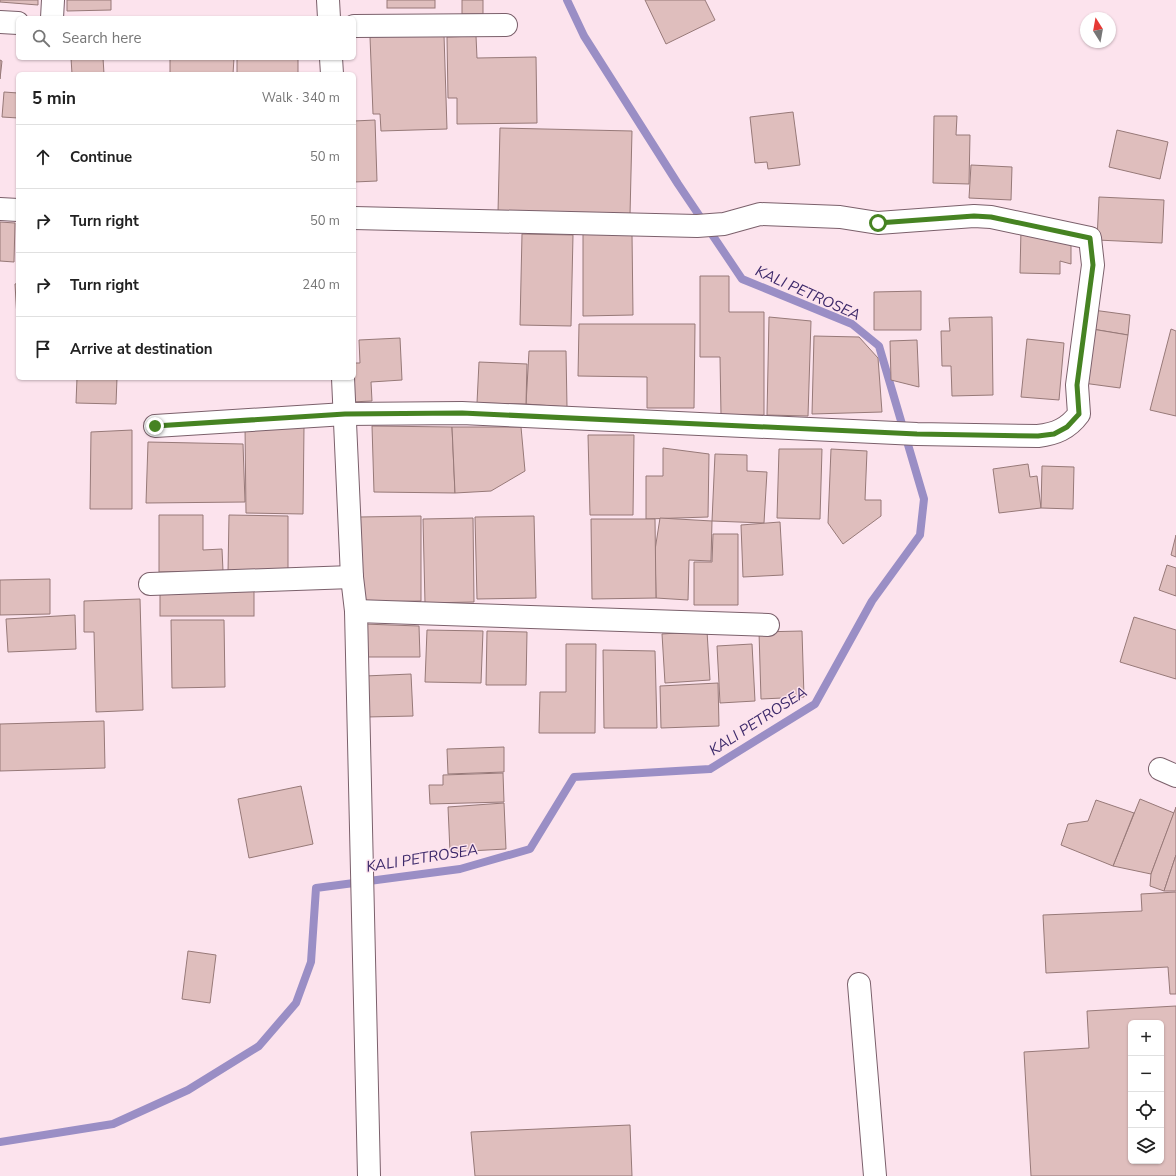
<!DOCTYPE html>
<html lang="en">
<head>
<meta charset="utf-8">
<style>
	body { margin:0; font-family:"Nunito Sans",sans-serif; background:#f6f6f6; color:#222 }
	.controls { position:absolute; right:12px; bottom:12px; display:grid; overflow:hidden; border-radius:6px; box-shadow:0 1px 3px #0004 }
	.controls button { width:36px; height:36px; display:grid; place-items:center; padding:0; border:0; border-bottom:1px solid #e0e0e0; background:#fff; color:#222; font:20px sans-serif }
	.compass { position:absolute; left:1080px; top:12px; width:36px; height:36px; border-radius:50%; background:#fff; box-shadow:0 1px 3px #0004; rotate:349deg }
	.stop { position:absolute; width:12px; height:12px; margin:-9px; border:3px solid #468322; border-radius:50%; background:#fff }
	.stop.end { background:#468322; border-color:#fff; box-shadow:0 1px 4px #0008 }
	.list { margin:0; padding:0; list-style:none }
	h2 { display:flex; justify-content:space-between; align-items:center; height:52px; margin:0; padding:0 16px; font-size:17px }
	h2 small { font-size:13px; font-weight:400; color:#767676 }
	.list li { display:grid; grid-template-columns:26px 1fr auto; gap:12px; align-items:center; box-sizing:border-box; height:64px; padding:0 16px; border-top:1px solid #e0e0e0 }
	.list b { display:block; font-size:15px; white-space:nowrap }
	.list em { font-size:13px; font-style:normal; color:#767676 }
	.icon { flex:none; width:22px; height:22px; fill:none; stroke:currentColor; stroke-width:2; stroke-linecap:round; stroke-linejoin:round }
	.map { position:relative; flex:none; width:1176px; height:1176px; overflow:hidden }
	.search { position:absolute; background:#fff; box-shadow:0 1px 3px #0004; left:16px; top:16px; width:340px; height:44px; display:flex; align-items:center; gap:10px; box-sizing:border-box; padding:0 14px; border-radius:6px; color:#767676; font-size:15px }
	.panel { position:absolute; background:#fff; box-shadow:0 1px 3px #0004; left:16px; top:72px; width:340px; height:308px; border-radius:6px }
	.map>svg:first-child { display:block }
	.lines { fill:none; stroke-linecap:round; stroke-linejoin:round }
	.stream { stroke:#9a8ec5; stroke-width:8 }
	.building { fill:#dfbebd; stroke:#977978; fill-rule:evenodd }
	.minor-casing { stroke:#7b606b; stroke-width:24 }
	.minor { stroke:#fff; stroke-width:22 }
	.route { stroke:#468322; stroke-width:5 }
	.labels { text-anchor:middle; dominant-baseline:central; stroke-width:3; stroke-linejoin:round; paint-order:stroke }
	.water-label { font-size:15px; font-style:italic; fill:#3e2a6b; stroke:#fce3ed }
</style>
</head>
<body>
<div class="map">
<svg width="1176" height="1176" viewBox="0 0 1176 1176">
	<rect width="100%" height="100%" fill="#fce3ed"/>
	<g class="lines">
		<polyline class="stream" points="0,1142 113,1124 188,1090 259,1046 296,1003 311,962 316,888 460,869 530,849 574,777 710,769 815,704 872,601 920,535 924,499 879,346 852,324 742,279 678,184 584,36 567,0"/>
	</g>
	<g class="building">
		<polygon points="0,0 38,0 38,5 0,2"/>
		<polygon points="67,0 111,0 111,10 67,11"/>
		<rect x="387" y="0" width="48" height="8"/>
		<rect x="462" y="0" width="21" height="14"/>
		<polygon points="645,0 705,0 715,20 666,44"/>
		<polygon points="444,35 447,129 381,131 380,114 373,114 370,37"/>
		<polygon points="476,36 477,58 536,57 537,123 457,124 457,98 448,98 447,37"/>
		<polygon points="71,58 103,58 104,74 72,74"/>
		<polygon points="170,58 234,58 233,74 170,74"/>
		<polygon points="237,58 298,58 298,73 237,74"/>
		<polygon points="0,60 2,61 0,79"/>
		<polygon points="4,92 18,93 18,118 2,117"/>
		<polygon points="793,112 800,165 768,169 767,162 755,163 750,117"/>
		<polygon points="934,116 957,116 956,135 970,135 969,184 933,183"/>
		<polygon points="375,120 377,181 354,182 354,121"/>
		<polygon points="500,128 632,131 630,215 498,212"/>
		<polygon points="1117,130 1168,142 1160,179 1109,167"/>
		<polygon points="971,165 1012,167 1011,200 969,198"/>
		<polygon points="1099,197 1164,200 1162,243 1097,240"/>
		<polygon points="0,222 15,223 14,262 0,261"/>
		<polygon points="1021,229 1071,242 1071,264 1060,261 1060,274 1020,273"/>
		<polygon points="522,234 573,235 571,326 520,325"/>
		<polygon points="583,234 632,234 633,315 583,316"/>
		<polygon points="700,276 729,276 729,312 764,312 764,415 721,415 720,357 700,357"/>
		<polygon points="18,283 18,318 17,318 15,284"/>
		<polygon points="921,291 921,330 874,330 874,292"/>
		<polygon points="1093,310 1130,315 1128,335 1092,329"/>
		<polygon points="769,317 811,321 808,416 767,415"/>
		<polygon points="992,317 993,395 952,396 951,366 942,366 941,331 950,331 949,318"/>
		<polygon points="579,324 695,324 694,408 647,408 647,377 578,376"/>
		<polygon points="1092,329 1128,335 1120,388 1083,383"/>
		<polygon points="1171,329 1176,331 1176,416 1150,410"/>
		<polygon points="814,336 859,337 878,358 882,412 812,414"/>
		<polygon points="400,338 402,380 371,382 372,401 351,402 354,363 360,363 359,340"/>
		<polygon points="1027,339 1064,343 1059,400 1021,397"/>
		<polygon points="917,340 919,387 891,380 890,341"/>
		<polygon points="529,351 566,351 567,407 526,404"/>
		<polygon points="479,362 527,364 526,404 477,403"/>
		<polygon points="77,378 117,378 116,404 76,403"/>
		<polygon points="372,426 452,427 455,493 374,492"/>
		<polygon points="245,427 304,427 303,514 246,513"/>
		<polygon points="452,427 521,427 525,471 491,491 455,493"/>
		<polygon points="132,430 132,509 90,509 91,432"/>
		<polygon points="588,435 634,435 633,515 590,515"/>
		<polygon points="148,442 243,444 245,502 146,503"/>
		<polygon points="663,448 709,454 708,517 646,519 646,476 663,476"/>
		<polygon points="779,449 822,449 820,519 777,518"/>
		<polygon points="831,449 867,451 865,500 881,500 881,516 843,544 828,523"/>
		<polygon points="715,454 747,455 747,471 767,472 764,523 712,521"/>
		<polygon points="1028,464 1030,477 1037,476 1041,508 999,513 993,469"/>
		<polygon points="1042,466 1074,467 1073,509 1041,508"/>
		<polygon points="159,515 203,515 203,550 222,549 223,571 159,572"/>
		<polygon points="229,515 288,516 288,573 228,572"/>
		<polygon points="421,516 421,601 360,602 359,517"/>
		<polygon points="534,516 536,598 477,599 475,517"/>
		<polygon points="473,518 474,602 425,603 423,519"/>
		<polygon points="660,518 712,521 711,561 689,560 688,600 656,598 655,550"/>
		<polygon points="591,519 655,519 656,598 592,599"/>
		<polygon points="780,522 783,575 743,577 741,525"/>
		<polygon points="713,534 738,534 738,605 694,605 694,562 712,562"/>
		<polygon points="1176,535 1176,557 1171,555"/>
		<polygon points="1167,565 1176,568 1176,596 1159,590"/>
		<polygon points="50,579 50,614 0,615 0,580"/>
		<rect x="160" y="585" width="94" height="31"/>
		<polygon points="140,599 143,710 96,712 94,632 84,632 84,601"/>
		<polygon points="75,615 76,649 8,652 6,619"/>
		<polygon points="1134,617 1176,630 1176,679 1120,662"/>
		<polygon points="171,620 224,620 225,687 172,688"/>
		<polygon points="363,624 419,626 420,657 362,657"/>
		<polygon points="427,630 483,631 481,683 425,682"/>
		<polygon points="487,631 527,632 526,685 486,685"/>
		<polygon points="707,631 710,680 665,683 662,634"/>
		<polygon points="802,631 804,697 761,699 759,632"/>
		<polygon points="566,644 596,644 595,733 539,733 540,692 566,692"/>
		<polygon points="752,644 755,701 720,703 717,646"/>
		<polygon points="603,650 655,651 657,728 604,728"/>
		<polygon points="411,674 413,716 366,717 365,676"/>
		<polygon points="718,683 719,726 661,728 660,686"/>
		<polygon points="104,721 105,768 0,771 0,724"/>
		<polygon points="504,747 504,772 448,774 447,749"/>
		<polygon points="503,773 504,802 430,804 429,785 443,785 443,775"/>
		<polygon points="301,786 313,844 249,858 238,799"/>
		<polygon points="1140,799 1174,813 1151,874 1113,866"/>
		<polygon points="1096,800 1134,813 1113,866 1061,845 1068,824 1088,821"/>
		<polygon points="504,803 506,849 450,852 448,807"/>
		<polygon points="1176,807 1176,855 1164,891 1150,886 1151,874"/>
		<polygon points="1176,855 1176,891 1164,891"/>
		<polygon points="1176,892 1176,994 1170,994 1168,967 1046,973 1043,915 1142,911 1141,894"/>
		<polygon points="188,951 216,955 210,1003 182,999"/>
		<path d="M 1176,1006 L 1176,1176 L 1031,1176 L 1024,1052 L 1089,1048 L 1087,1011 ZM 1131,1023 L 1161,1023 L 1161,1161 L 1131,1161 Z"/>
		<polygon points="630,1125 632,1176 475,1176 471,1132"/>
	</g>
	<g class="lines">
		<g class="minor-casing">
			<g id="minor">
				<polyline points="328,0 329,18"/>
				<polyline points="52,18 53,0"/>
				<polyline points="0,22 18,23"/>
				<polyline points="354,26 506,25"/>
				<polyline points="331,58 332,74"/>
				<polyline points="0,209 18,210"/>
				<polyline points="343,378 352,577 356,611 369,1176"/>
				<path d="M 155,426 L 345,414 L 462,413 L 917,434 L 1038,436 C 1055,434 1068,429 1079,414 L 1077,385 L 1093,265 L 1090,238 L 991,217 L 974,216 L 878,223 L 840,217 L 760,214 L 724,224 L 697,226 L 354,218"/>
				<polyline points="150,584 352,577"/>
				<polyline points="356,611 768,625"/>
				<polyline points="1160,769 1176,776"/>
				<polyline points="859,984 875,1176"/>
			</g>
		</g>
		<use href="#minor" class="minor"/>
	</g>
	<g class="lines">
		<polyline class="route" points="155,426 345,414 462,413 917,434 1038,436 1054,434 1067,427 1079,414 1077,385 1093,265 1090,238 991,217 974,216 878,223"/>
	</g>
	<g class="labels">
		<g class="water-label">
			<text transform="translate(808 293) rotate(24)">KALI PETROSEA</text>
			<text transform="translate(758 721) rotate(-33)">KALI PETROSEA</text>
			<text transform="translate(422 858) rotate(-9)">KALI PETROSEA</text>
		</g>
	</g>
</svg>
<div class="controls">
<button>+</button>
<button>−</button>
<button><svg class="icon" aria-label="locate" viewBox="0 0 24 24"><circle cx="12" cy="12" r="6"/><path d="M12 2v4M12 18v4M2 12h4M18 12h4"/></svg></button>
<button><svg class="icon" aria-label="layers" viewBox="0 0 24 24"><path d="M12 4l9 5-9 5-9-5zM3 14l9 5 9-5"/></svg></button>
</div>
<svg class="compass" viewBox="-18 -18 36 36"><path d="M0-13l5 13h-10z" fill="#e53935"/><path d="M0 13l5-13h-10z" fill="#767676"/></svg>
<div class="stop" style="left:878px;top:223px"></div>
<div class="stop end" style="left:155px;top:426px"></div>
<div class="search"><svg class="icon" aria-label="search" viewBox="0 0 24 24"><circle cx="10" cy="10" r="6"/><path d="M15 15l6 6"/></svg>Search here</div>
<section class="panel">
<h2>5 min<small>Walk · 340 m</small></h2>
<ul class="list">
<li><svg class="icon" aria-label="ahead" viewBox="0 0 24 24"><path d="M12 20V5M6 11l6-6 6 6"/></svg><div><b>Continue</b></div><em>50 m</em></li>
<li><svg class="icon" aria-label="right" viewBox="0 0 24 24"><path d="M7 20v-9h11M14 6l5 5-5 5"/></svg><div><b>Turn right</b></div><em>50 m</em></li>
<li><svg class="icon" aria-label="right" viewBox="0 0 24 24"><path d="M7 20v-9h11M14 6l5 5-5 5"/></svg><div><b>Turn right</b></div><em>240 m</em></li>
<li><svg class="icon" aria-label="arrive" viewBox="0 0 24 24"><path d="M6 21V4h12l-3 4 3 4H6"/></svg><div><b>Arrive at destination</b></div></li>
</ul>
</section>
</div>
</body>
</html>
